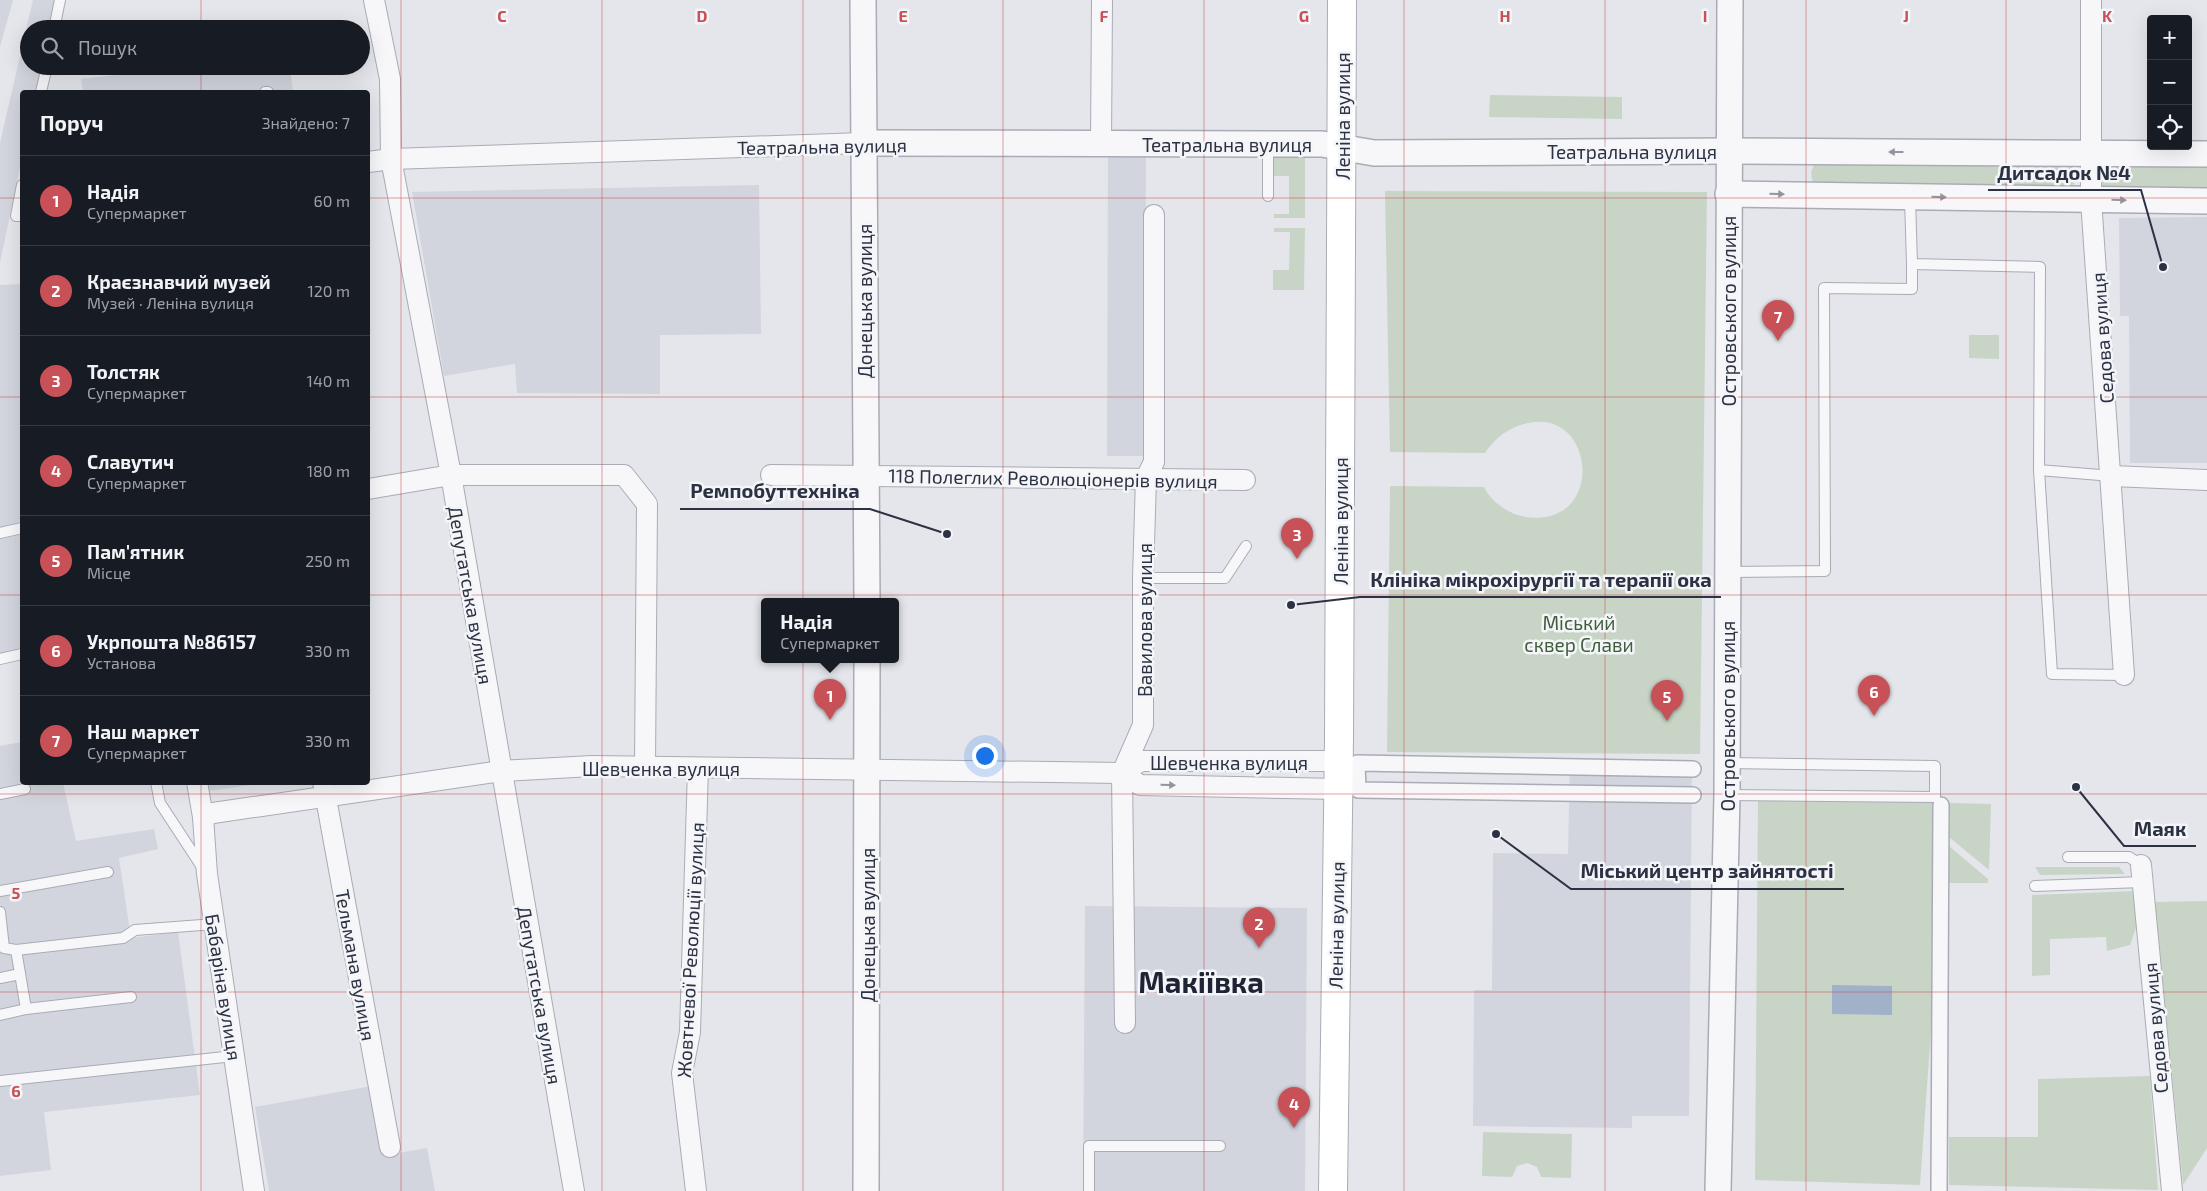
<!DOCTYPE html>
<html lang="uk">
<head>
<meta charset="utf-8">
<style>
	body { margin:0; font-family:"Exo 2",sans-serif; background:#242831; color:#f1f3f6 }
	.controls { position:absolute; right:15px; top:15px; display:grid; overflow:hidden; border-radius:5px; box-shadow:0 5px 20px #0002 }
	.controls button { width:45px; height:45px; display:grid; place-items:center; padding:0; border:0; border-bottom:1px solid #363941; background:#171b24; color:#f1f3f6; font:25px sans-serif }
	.you { position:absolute; left:984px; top:755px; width:18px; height:18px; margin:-12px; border:4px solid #fff; border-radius:50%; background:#1a73e8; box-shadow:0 0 0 8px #1a73e833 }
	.badge { display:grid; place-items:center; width:32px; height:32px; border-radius:50%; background:#c85158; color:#fff; font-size:16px; font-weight:700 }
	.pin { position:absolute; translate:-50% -41px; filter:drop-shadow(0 1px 2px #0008) }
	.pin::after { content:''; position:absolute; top:26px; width:18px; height:15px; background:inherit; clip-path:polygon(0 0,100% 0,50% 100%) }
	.popup { position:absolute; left:761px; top:598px; width:138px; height:65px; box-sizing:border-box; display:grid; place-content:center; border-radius:5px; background:#171b24; filter:drop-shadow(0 1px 4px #0005); font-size:16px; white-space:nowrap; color:#9ea1a6 }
	.popup b { font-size:19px; color:#f1f3f6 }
	.popup::after { content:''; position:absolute; left:50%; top:100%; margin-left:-10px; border:10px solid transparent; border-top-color:#171b24 }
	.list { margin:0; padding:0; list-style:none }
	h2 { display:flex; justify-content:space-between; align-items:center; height:65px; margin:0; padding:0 20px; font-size:21px }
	h2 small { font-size:16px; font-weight:400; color:#9ea1a6 }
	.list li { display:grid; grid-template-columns:32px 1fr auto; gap:15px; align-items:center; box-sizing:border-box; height:90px; padding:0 20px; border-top:1px solid #363941 }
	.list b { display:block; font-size:19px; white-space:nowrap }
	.list p { margin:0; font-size:16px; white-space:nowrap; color:#9ea1a6 }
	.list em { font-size:16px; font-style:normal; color:#9ea1a6 }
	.icon { flex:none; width:28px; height:28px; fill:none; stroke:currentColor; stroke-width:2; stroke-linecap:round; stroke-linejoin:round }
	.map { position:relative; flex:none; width:2207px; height:1191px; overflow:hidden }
	.search { position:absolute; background:#171b24; box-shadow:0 5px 20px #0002; left:20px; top:20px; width:350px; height:55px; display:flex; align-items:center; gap:12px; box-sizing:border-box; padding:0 18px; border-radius:28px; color:#9ea1a6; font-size:19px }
	.panel { position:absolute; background:#171b24; box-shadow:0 5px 20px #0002; left:20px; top:90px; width:350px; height:695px; border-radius:5px }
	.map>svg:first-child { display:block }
	.built { fill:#d2d5dd }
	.green { fill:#c8d5c6 }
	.water { fill:#a1b1c9 }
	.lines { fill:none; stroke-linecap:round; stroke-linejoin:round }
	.service-casing { stroke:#a9acb5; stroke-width:12 }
	.pedestrian-casing { stroke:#a9acb5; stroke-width:18 }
	.minor-casing { stroke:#a9acb5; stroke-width:22 }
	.tertiary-casing { stroke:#a9acb5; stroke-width:28 }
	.secondary-casing { stroke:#a9acb5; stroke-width:30 }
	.service { stroke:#f7f7f9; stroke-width:10 }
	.pedestrian { stroke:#f7f7f9; stroke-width:15 }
	.minor { stroke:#f7f7f9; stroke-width:20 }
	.tertiary { stroke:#f7f7f9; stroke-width:25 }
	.secondary { stroke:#fff; stroke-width:28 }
	.oneway { fill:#92949e }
	.grid { fill:none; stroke:#c85158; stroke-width:1; stroke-opacity:0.55 }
	.labels { text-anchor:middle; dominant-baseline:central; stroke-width:5; stroke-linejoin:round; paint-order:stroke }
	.street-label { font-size:19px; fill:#2c3243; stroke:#f4f5f8 }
	.park-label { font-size:19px; fill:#3e5e3a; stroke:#f4f5f8 }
	.town-label { font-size:29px; font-weight:bold; fill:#1e2434; stroke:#f4f5f8 }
	.grid-label { font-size:16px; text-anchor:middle; font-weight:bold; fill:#c85158; stroke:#f4f5f8; stroke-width:5; stroke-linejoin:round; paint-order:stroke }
	.leader { fill:none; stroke:#2c3243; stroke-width:2 }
	.callout-dot { fill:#2c3243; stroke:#f4f5f8; stroke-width:2 }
	.callout-label { font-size:20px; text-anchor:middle; font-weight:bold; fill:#2c3243; stroke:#f4f5f8; stroke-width:5; stroke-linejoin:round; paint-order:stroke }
</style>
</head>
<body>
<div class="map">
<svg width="2207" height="1191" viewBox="0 0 2207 1191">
	<rect width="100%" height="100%" fill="#e4e6eb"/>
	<g class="built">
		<polygon points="0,0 13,0 0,47"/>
		<polygon points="33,0 56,0 50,29 29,29 29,66 42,66 36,92 22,92 22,157 0,263 0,143"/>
		<polygon points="190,66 290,66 293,92 83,92 81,79"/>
		<polygon points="1108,155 1146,155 1145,456 1107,456"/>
		<polygon points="759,185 761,334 660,335 660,394 517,393 515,364 444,376 412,192"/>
		<polygon points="2207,217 2207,463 2130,463 2129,316 2120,316 2119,218"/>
		<polygon points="22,284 22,651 0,656 0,285"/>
		<polygon points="22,742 22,782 63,783 76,841 154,829 158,849 119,858 131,938 178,932 200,1095 44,1112 51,1170 0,1176 0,746"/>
		<polygon points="1570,759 1692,760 1689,1116 1632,1116 1632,1128 1473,1126 1474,990 1492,990 1493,853 1568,854"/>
		<polygon points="208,783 208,782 265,783 209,791"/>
		<polygon points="1085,906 1307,908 1305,1191 1083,1191"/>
		<polygon points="372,1086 387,1155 427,1148 435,1191 269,1191 255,1107"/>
	</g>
	<g class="green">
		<polygon points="1490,95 1622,97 1622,119 1489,117"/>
		<polygon points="1274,157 1305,157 1305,218 1274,218 1274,214 1289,214 1289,176 1274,176"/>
		<path d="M 1822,158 L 2071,163 C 2077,173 2078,180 2070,189 L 1814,185 C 1809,172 1811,166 1822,158 Z"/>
		<polygon points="2207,160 2207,192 2106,191 2099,185 2099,165"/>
		<path d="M 1385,191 L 1707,192 L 1700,754 L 1387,752 L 1390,486 L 1484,487 C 1491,502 1510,515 1526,517 C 1606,528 1596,408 1528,423 C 1509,427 1496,437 1485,453 L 1390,452 Z"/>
		<polygon points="1274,228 1305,228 1304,290 1273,290 1273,270 1289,270 1290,232 1274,232"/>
		<polygon points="1969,335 1999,335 1999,359 1969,358"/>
		<polygon points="1758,798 1933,800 1931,1030 1920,1185 1755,1180"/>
		<polygon points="1950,803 1991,804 1989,870 1949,837"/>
		<polygon points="1949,846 1988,879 1988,883 1949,883"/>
		<polygon points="2035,867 2119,867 2125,874 2040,875"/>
		<polygon points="2136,891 2138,922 2130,945 2107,951 2106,937 2050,939 2050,975 2032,976 2032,895"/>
		<polygon points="2207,901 2207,1148 2183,1185 2155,902"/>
		<polygon points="2150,1076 2158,1190 1949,1185 1949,1137 2038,1137 2038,1079"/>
		<polygon points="1483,1132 1572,1134 1571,1178 1541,1177 1537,1167 1527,1163 1517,1166 1512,1177 1482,1176"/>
	</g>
	<polygon class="water" points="1832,985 1892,986 1892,1015 1832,1014"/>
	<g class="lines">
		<g class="service-casing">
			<g id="service">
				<polyline points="54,29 60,0"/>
				<polyline points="41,92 47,66"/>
				<polyline points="265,92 268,92"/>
				<polyline points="22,185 16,216 22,216"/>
				<polyline points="1268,196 1268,145"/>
				<polyline points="1910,198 1912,264 2040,267 2039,470 2112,476"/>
				<polyline points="2039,470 2052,674 2124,675"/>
				<polyline points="0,533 22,528"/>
				<polyline points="1728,572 1825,571 1824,288 1912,289 1912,264"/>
				<polyline points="1143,578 1225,578 1246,546"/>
				<polyline points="0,659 22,654"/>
				<polyline points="156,782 160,803 202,867"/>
				<polyline points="0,794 25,789"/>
				<polyline points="1727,795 1935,797 1935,766 1728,763"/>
				<polyline points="2068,857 2129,857 2141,865"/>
				<polyline points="2035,886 2142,882"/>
				<polyline points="0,891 108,872"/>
				<polyline points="0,912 4,948 16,950"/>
				<polyline points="0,978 20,974"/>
				<polyline points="26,1009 16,950 123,938 135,930 215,924"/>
				<polyline points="0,1015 26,1009 131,997"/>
				<polyline points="0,1081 234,1056"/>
				<polyline points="1089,1191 1089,1146 1220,1146"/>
			</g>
		</g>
		<g class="pedestrian-casing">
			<g id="pedestrian">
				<polyline points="1693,769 1357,763 1358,790 1693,795"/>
				<polyline points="1939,1191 1941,805"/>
			</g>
		</g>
		<g class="minor-casing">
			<g id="minor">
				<polyline points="374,0 390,79 391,159 451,475 574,1191"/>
				<polyline points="2091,0 2091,200 2124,675"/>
				<polyline points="1101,144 1102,0"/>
				<polyline points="368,162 391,159 863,143"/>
				<polyline points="771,475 1245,480"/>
				<polyline points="2112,476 2207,480"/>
				<polyline points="368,489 451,475 624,475 647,504 645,767"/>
				<polyline points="1122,773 1141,761 1338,761"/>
				<polyline points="197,782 203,817 207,874 254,1191"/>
				<polyline points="323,782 390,1147"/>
				<polyline points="203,817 213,813 501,771 592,766 1122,773 1140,785 1338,789"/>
				<polyline points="2141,865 2172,1191"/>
				<polyline points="1125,1023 1122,773 1143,725 1143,578 1146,478 1154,462 1154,215"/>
				<polyline points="696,1191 682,1073 690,1032 698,768"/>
			</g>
		</g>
		<g class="tertiary-casing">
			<g id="tertiary">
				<polyline points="863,0 867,601"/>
				<polyline points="863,143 1322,144 1374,153 1728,151 2207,154"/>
				<polyline points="1728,194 2207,201"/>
				<polyline points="866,1191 867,659"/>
				<polyline points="1718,1191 1727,795 1730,0"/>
			</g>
		</g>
		<g class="secondary-casing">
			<polyline id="secondary" points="1333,1191 1339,738 1342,0"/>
		</g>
		<use href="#service" class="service"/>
		<use href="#pedestrian" class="pedestrian"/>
		<use href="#minor" class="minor"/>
		<use href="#tertiary" class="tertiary"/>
		<use href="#secondary" class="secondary"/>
	</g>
	<defs><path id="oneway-solid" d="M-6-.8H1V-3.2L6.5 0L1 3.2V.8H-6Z" transform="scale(1.25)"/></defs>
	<g class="oneway">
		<use href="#oneway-solid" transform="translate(1896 152) rotate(-180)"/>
		<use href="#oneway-solid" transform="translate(1777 194) rotate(1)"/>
		<use href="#oneway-solid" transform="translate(1939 197) rotate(1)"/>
		<use href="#oneway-solid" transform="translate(2119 200) rotate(1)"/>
		<use href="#oneway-solid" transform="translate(1168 785) rotate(1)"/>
	</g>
	<path class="grid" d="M 201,0 L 201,29M 401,0 L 401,1191M 602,0 L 602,1191M 803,0 L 803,1191M 1003,0 L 1003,1191M 1204,0 L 1204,1191M 1404,0 L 1404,1191M 1605,0 L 1605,1191M 1806,0 L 1806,1191M 2006,0 L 2006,1191M 201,66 L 201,92M 0,198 L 22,198M 368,198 L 2207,198M 0,397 L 22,397M 368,397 L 2207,397M 0,595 L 22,595M 368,595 L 2207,595M 201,782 L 201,1191M 0,794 L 2207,794M 0,992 L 2207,992"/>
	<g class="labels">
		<g class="street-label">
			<text transform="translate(1342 116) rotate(-90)">Леніна вулиця</text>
			<text x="1227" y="144">Театральна вулиця</text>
			<text transform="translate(822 146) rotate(-1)">Театральна вулиця</text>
			<text x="1632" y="151">Театральна вулиця</text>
			<text transform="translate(864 301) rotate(-90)">Донецька вулиця</text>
			<text transform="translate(1728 311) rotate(-90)">Островського вулиця</text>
			<text transform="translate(2102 338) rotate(-94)">Седова вулиця</text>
			<text transform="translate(1053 478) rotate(1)">118 Полеглих Революціонерів вулиця</text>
			<text transform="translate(1340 521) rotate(-90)">Леніна вулиця</text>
			<text transform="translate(471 595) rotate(80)">Депутатська вулиця</text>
			<text transform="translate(1144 620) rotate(-90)">Вавилова вулиця</text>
			<text transform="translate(1727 716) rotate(-90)">Островського вулиця</text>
			<text x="1229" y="762">Шевченка вулиця</text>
			<text x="661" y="768">Шевченка вулиця</text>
			<text transform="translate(867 925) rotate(-90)">Донецька вулиця</text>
			<text transform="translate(1336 925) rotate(-89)">Леніна вулиця</text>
			<text transform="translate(690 950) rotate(-87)">Жовтневої Революції вулиця</text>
			<text transform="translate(356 965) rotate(80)">Тельмана вулиця</text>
			<text transform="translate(224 987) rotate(81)">Бабаріна вулиця</text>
			<text transform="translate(540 995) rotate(80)">Депутатська вулиця</text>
			<text transform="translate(2155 1028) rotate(-95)">Седова вулиця</text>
		</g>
		<g class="park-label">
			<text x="1579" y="622">Міський<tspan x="1579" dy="22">сквер Слави</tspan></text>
		</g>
		<g class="town-label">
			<text x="1201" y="981">Макіївка</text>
		</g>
	</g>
	<g class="grid-label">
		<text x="502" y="22">C</text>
		<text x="702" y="22">D</text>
		<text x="903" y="22">E</text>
		<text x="1104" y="22">F</text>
		<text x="1304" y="22">G</text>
		<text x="1505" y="22">H</text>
		<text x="1705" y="22">I</text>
		<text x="1906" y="22">J</text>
		<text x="2107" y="22">K</text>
		<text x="16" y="899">5</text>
		<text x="16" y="1097">6</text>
	</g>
	<path class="leader" d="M2163 267L2141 190H1988M947 534L870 509H680M1291 605L1360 597H1721M2076 787L2124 846H2196M1496 834L1571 889H1844"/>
	<g class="callout-dot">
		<circle cx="2163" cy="267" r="5"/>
		<circle cx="947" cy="534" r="5"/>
		<circle cx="1291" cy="605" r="5"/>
		<circle cx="2076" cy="787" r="5"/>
		<circle cx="1496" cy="834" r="5"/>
	</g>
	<g class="callout-label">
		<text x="2064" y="180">Дитсадок №4</text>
		<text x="775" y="498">Ремпобуттехніка</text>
		<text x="1541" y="587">Клініка мікрохірургії та терапії ока</text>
		<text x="2160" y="836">Маяк</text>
		<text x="1707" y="878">Міський центр зайнятості</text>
	</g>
</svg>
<div class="controls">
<button>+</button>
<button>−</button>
<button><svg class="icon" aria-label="locate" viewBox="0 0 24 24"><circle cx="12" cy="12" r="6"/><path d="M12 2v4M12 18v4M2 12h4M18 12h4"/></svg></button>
</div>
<div class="you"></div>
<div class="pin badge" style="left:830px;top:720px">1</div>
<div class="popup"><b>Надія</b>Супермаркет</div>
<div class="pin badge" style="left:1259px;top:948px">2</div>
<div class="pin badge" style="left:1297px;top:559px">3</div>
<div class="pin badge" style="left:1294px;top:1128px">4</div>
<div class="pin badge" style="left:1667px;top:721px">5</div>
<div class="pin badge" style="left:1874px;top:716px">6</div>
<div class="pin badge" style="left:1778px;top:341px">7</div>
<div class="search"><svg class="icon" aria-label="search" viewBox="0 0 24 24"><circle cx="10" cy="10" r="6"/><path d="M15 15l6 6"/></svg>Пошук</div>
<section class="panel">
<h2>Поруч<small>Знайдено: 7</small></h2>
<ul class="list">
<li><span class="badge">1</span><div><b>Надія</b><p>Супермаркет</p></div><em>60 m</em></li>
<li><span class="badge">2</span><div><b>Краєзнавчий музей</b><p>Музей · Леніна вулиця</p></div><em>120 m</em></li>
<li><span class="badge">3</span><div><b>Толстяк</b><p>Супермаркет</p></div><em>140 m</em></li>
<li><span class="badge">4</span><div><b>Славутич</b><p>Супермаркет</p></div><em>180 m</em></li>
<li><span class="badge">5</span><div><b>Пам'ятник</b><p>Місце</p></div><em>250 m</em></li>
<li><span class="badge">6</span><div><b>Укрпошта №86157</b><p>Установа</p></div><em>330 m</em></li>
<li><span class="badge">7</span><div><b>Наш маркет</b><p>Супермаркет</p></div><em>330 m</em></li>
</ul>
</section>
</div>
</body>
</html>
